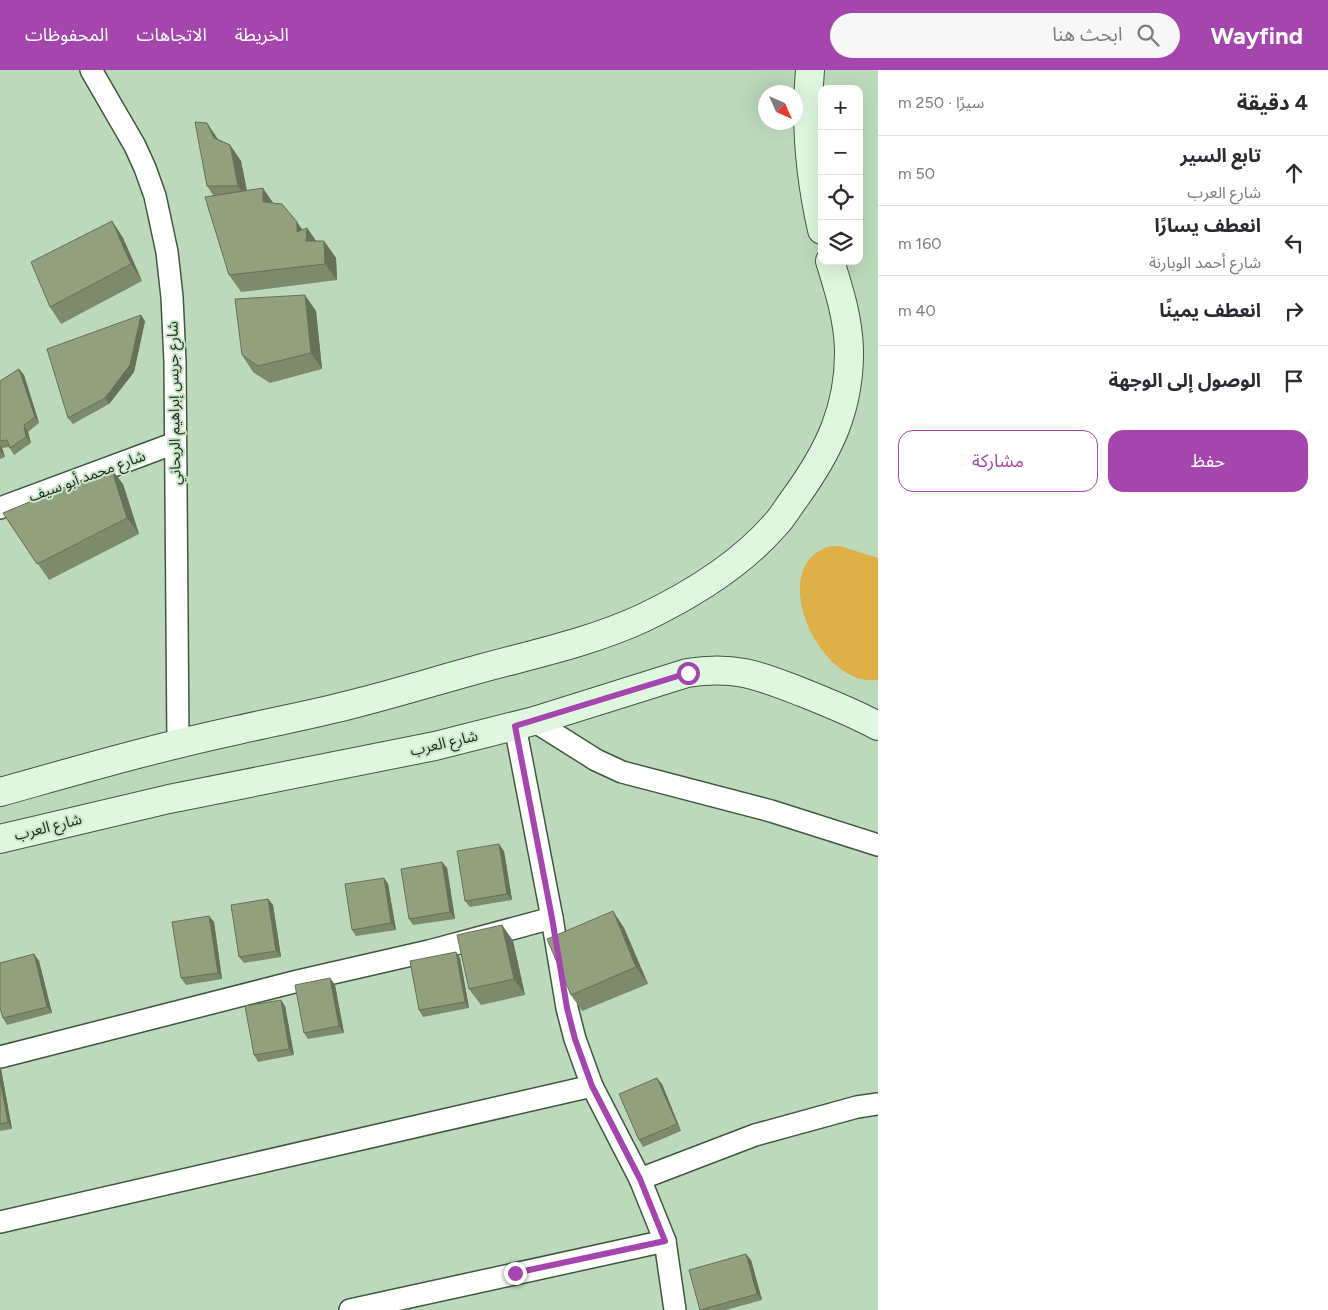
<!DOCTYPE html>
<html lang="ar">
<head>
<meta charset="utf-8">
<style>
	body { margin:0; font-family:Figtree,"Noto Sans Arabic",sans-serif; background:#f7f7f7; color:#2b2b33; direction:rtl }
	.controls { position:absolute; right:15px; top:15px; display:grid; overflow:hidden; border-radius:10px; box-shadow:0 5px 20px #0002 }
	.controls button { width:45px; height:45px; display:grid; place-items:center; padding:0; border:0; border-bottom:1px solid #e1e1e2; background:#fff; color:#2b2b33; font:25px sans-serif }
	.compass { position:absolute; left:758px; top:15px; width:45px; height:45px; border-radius:50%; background:#fff; box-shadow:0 5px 20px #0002; rotate:135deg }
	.stop { position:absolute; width:15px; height:15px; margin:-11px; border:4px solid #a546ae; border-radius:50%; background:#fff }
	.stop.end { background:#a546ae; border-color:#fff; box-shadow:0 1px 5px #0008 }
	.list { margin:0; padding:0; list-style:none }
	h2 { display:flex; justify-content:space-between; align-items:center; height:65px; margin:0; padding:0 20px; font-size:21px }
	h2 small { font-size:16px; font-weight:400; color:#7c7c81 }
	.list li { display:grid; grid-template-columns:32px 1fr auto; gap:15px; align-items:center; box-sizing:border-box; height:70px; padding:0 20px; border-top:1px solid #e1e1e2 }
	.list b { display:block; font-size:19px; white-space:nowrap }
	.list p { margin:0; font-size:16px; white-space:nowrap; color:#7c7c81 }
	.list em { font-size:16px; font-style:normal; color:#7c7c81 }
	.actions { display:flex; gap:10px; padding:15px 20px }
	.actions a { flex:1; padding:11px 0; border:1px solid #a546ae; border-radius:15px; text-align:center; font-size:18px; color:#a546ae }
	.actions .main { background:#a546ae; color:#fff }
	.icon { flex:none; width:28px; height:28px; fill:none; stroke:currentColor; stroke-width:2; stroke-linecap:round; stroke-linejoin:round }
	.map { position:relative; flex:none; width:878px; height:1240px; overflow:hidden; direction:ltr }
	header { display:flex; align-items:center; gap:30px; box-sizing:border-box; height:70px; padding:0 25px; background:#a546ae; color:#fff }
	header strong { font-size:24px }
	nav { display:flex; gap:28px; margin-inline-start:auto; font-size:18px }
	.search { width:350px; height:45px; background:#f7f7f7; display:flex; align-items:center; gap:12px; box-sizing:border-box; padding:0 18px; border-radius:28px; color:#7c7c81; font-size:19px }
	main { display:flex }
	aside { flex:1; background:#fff }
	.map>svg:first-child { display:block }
	.green { fill:#dfb047 }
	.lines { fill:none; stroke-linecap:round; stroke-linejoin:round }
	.street-casing { stroke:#3f593f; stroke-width:24 }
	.secondary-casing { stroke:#3f593f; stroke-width:30 }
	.street { stroke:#fff; stroke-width:21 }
	.secondary { stroke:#def7de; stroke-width:28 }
	.wall { fill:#7e8a6c }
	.shaded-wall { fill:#677058 }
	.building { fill:#93a07d; stroke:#677058 }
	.route { stroke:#a546ae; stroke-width:6 }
	.labels { text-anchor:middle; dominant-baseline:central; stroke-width:4; stroke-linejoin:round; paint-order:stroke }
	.street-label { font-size:15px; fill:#1e291e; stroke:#c9e7c8 }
</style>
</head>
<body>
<header>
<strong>Wayfind</strong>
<div class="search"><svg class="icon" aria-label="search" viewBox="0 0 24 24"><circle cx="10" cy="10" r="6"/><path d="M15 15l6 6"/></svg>ابحث هنا</div>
<nav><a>الخريطة</a><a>الاتجاهات</a><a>المحفوظات</a></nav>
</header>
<main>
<aside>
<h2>4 دقيقة<small>سيرًا · 250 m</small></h2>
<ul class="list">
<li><svg class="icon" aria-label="ahead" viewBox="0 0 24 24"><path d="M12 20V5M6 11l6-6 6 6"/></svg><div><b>تابع السير</b><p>شارع العرب</p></div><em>50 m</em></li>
<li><svg class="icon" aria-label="left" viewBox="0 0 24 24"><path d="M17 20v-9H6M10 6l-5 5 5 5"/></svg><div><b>انعطف يسارًا</b><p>شارع أحمد الوبارنة</p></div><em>160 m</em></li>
<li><svg class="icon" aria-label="right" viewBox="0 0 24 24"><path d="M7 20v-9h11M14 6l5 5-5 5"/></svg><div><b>انعطف يمينًا</b></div><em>40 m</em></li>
<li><svg class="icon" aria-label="arrive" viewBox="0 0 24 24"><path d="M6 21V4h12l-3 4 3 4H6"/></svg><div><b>الوصول إلى الوجهة</b></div></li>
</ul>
<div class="actions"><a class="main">حفظ</a><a>مشاركة</a></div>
</aside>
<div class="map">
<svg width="878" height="1240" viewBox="0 0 878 1240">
	<rect width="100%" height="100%" fill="#bcdabb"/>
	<path class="green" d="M 831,476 L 840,476 L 878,488 L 878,610 C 817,618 764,493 831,476 Z"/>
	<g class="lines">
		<g class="street-casing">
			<g id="street">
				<polyline points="91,0 135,76 145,98 155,126 167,182 172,227 175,292 178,673"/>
				<polyline points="0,438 175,373"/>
				<polyline points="534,651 596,690 622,702 771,741 878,775"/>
				<polyline points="515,656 552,848 567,938 575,969 592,1016 640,1109 665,1171 675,1240"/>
				<polyline points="0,987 298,911 429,881 552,848"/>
				<polyline points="640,1109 755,1065 857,1037 878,1034"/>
				<polyline points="0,1152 592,1016"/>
				<polyline points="350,1240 665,1171"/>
			</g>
		</g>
		<g class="secondary-casing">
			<g id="secondary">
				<path d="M 810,0 C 805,54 810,107 822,160"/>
				<path d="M 0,722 C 79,700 158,677 238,660 C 277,651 315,644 353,634 C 393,624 432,612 472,601 C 529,585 589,573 643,548 C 689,526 741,494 775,455 C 783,447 788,437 795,428 C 829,381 850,338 849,279 C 848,248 839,220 830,191"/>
				<path d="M 0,769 L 169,729 L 435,676 L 534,651 L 687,603 C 736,595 760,606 804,623 C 829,633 854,643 878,656"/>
			</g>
		</g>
		<use href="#street" class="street"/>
		<use href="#secondary" class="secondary"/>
	</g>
	<g class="wall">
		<polygon points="207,53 218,69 230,75 241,91 247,120 273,133 303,160 307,158 316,171 324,171 336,188 337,210 241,222 229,205 213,125 207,116"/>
		<polygon points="112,151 123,168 142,211 61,254 50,237"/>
		<polygon points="316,241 322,299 270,313 253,302 242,285"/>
		<polygon points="145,251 134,302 109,334 73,354 68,348"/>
		<polygon points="19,299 24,305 39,353 28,362 31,373 14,385 9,377 2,378 5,387 0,389 0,311"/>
		<polygon points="123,414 139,464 49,510 3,443"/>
		<polygon points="504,781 512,830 470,837 465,831"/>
		<polygon points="442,792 447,798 455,849 413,855 409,849"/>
		<polygon points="384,808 388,814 396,860 356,866 352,860"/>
		<polygon points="268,829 273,835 281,887 244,893 239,887"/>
		<polygon points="613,841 624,858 648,914 582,941 571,925"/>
		<polygon points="209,846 214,852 222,909 186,915 181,908"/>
		<polygon points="502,855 513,871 525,925 481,935 469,919"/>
		<polygon points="34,884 39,891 52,943 7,955 3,948"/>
		<polygon points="460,888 469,938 423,947 419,940"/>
		<polygon points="330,908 335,915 344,963 308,969 304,963"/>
		<polygon points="285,936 294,985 258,992 254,985"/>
		<polygon points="0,997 1,999 12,1059 0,1061"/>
		<polygon points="662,1014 681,1061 643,1077 639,1070"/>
		<polygon points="751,1190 762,1230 726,1240 700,1240"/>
	</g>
	<g class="shaded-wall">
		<polygon points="207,53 218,70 214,68"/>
		<polygon points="230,75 241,91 249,133 238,116"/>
		<polygon points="263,118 274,134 263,132"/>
		<polygon points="112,151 123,168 142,211 131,194"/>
		<polygon points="297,152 306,165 307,158 319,175 317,188 297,162"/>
		<polygon points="324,171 336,188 337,210 325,194"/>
		<polygon points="305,225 316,241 322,299 311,283"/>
		<polygon points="141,245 145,251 134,302 109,334 105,328"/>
		<polygon points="19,299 24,305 39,353 35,347"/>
		<polygon points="24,355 28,362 31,373 26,367"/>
		<polygon points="0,375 2,378 5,387 0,381"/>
		<polygon points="111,398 123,414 139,464 127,448"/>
		<polygon points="499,774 504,781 512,830 507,824"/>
		<polygon points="442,792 447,798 455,849 450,842"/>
		<polygon points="384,808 388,814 396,860 391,853"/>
		<polygon points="268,829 273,835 281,887 276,881"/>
		<polygon points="613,841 624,858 648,914 636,897"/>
		<polygon points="209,846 214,852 222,909 218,903"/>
		<polygon points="502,855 513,871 525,925 514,909"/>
		<polygon points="456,882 460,888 469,938 465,932"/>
		<polygon points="34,884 39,891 52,943 47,937"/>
		<polygon points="330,908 335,915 344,963 339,956"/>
		<polygon points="281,930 285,936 294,985 289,979"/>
		<polygon points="0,997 1,999 12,1059 8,1052 0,1010"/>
		<polygon points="657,1008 662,1014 681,1061 677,1054"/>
		<polygon points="746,1184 751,1190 762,1230 757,1224"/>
	</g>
	<g class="building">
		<polygon points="195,52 207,53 214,68 230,75 238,116 207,116"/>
		<polygon points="263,118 263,132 282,134 297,152 297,162 307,158 306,171 324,171 325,194 229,205 205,127"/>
		<polygon points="112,151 131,194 50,237 31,192"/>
		<polygon points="305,225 311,283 258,296 242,285 235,229"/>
		<polygon points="141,245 130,295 105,328 68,348 47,279"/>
		<polygon points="19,299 35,347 24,355 26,367 10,378 7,370 0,371 0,311"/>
		<polygon points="111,398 127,448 37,494 3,443"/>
		<polygon points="499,774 507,824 465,831 457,781"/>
		<polygon points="442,792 450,842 409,849 401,799"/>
		<polygon points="384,808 391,853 352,860 345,814"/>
		<polygon points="268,829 276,881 239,887 231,835"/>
		<polygon points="613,841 636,897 571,925 547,869"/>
		<polygon points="209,846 218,903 181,908 172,852"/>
		<polygon points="502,855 514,909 469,919 457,865"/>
		<polygon points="456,882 465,932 419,940 410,891"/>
		<polygon points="34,884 47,937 3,948 0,938 0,893"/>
		<polygon points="330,908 339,956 304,963 295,915"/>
		<polygon points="281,930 289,979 254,985 245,936"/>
		<polygon points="657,1008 677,1054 639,1070 619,1024"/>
		<polygon points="0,1010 8,1052 0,1054"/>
		<polygon points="746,1184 757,1224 700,1240 689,1200"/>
	</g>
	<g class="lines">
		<polyline class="route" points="515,1203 665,1171 640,1109 592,1016 575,969 567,938 552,848 515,656 688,603"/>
	</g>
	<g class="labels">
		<g class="street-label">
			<text transform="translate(174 333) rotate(-91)">شارع جريس إبراهيم الريحاني</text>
			<text transform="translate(87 406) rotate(-20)">شارع محمد أبو سيف</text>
			<text transform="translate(444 673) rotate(-13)">شارع العرب</text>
			<text transform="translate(48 757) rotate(-14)">شارع العرب</text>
		</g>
	</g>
</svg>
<div class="controls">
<button>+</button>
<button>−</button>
<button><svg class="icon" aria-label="locate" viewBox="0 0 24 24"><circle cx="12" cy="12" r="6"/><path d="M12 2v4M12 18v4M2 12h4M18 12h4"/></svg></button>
<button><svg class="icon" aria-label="layers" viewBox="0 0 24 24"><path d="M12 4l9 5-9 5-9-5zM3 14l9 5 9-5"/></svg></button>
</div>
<svg class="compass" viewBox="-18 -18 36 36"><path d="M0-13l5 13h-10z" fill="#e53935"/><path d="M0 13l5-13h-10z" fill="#7c7c81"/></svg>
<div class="stop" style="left:688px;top:603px"></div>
<div class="stop end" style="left:515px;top:1203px"></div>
</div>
</main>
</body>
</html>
